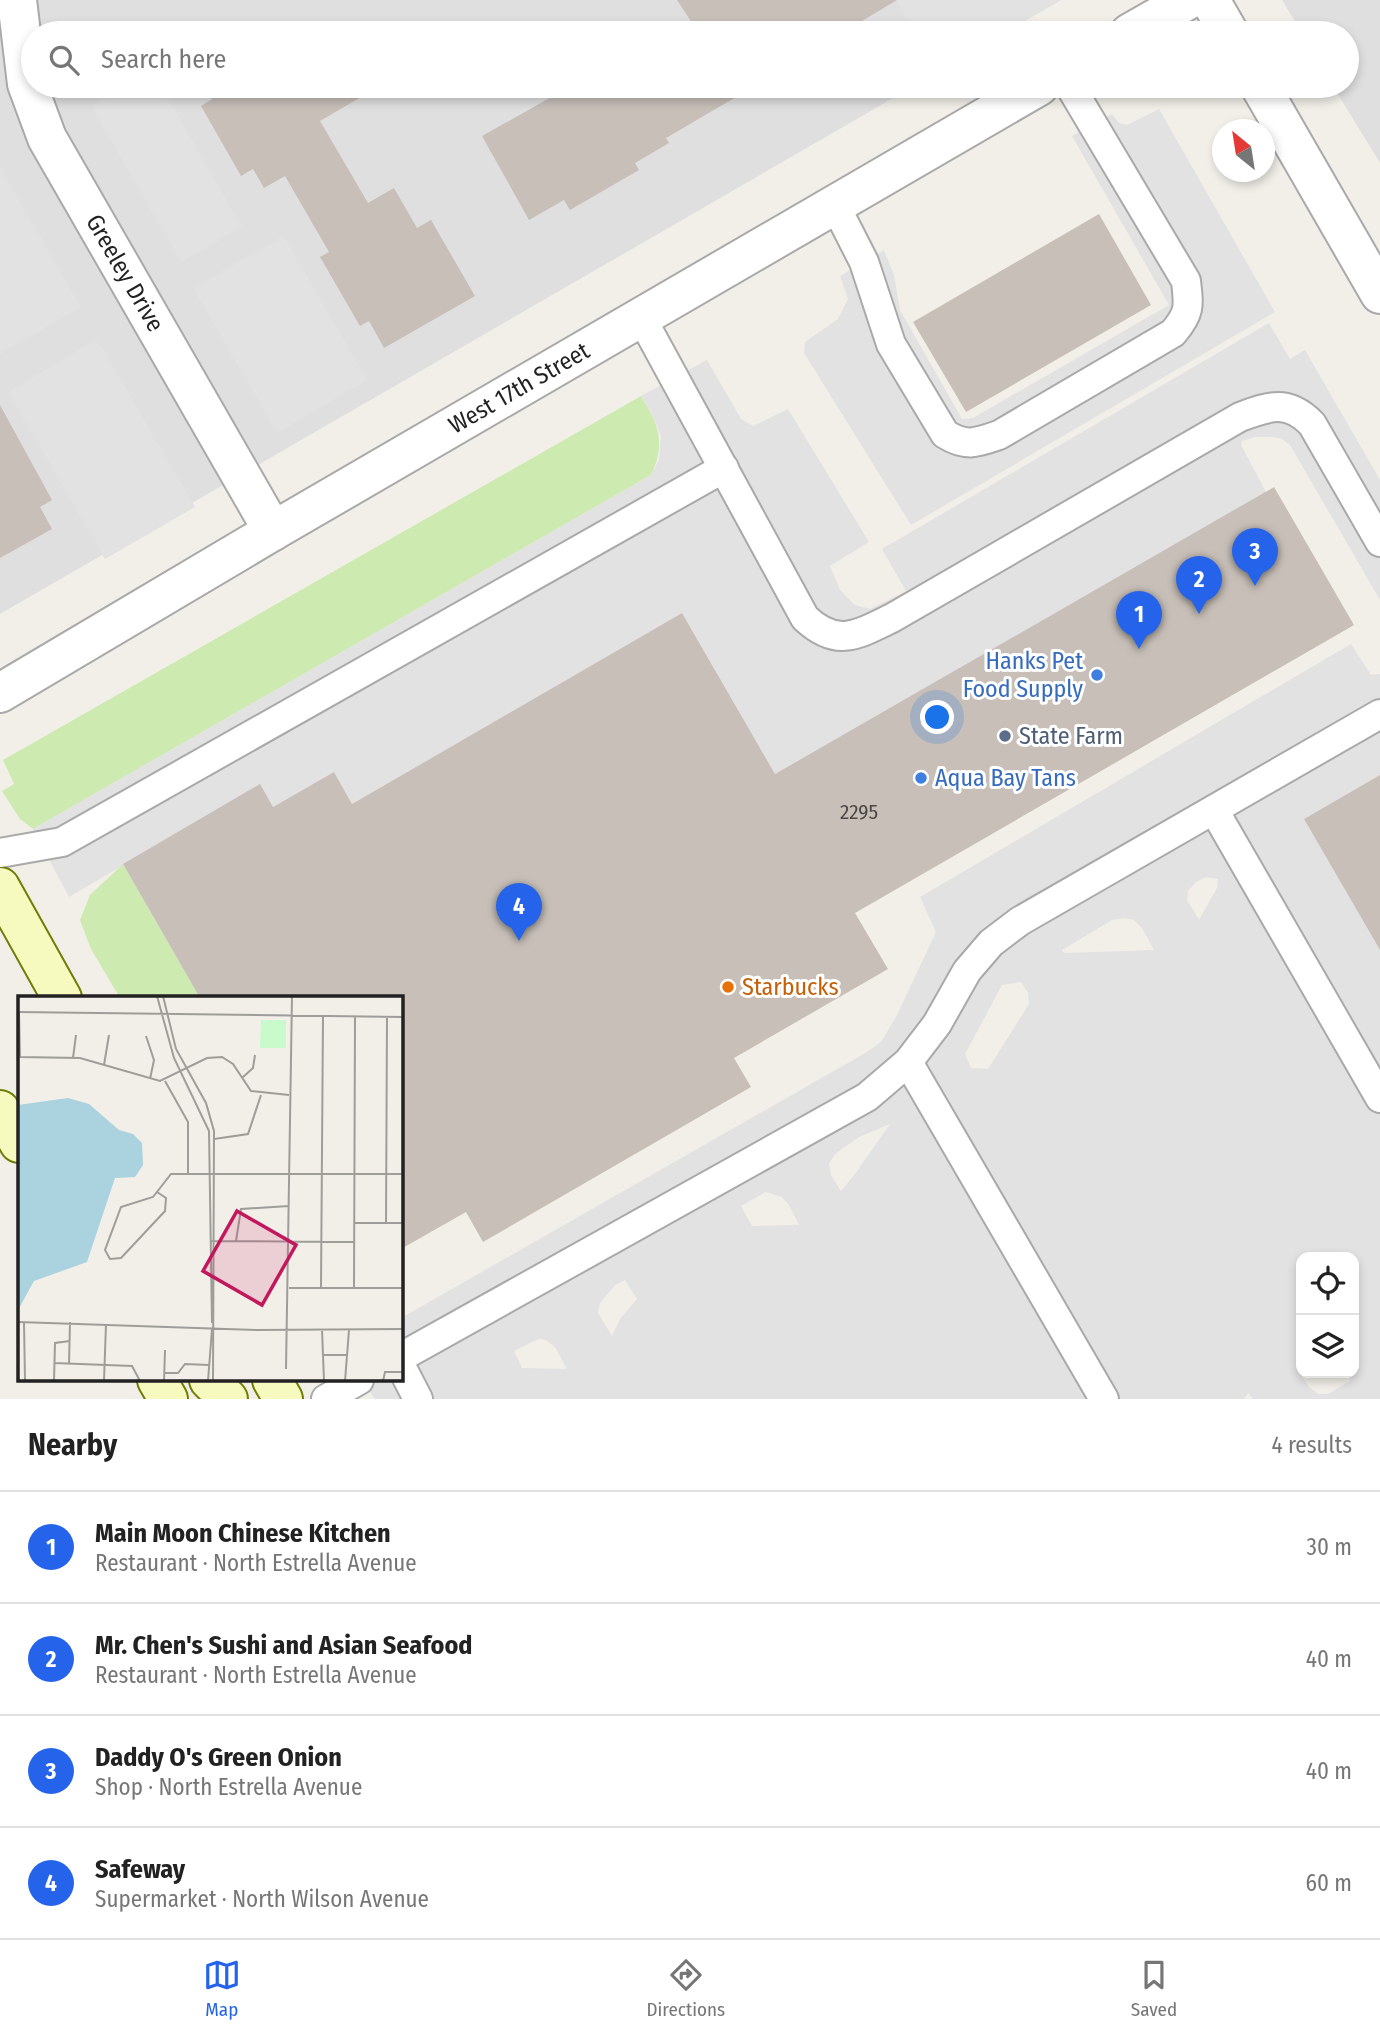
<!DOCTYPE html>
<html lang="en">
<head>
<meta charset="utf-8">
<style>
	body { margin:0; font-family:"Fira Sans Condensed",sans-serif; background:#f6f6f6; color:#222 }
	.controls { position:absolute; right:21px; bottom:21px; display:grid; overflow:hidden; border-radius:14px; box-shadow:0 4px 10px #0003 }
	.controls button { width:63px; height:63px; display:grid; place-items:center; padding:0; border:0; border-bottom:2px solid #e0e0e0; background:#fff; color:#222; font:35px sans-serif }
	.compass { position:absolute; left:1212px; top:119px; width:63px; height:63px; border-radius:50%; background:#fff; box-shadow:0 4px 10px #0003; rotate:330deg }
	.you { position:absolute; left:938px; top:718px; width:24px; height:24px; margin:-18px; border:5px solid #fff; border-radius:50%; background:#1a73e8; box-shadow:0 0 0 10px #1a73e833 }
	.badge { display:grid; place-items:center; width:46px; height:46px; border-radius:50%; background:#2563eb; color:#fff; font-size:23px; font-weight:700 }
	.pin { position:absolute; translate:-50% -58px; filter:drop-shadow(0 2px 4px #0008) }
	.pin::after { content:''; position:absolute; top:37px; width:24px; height:21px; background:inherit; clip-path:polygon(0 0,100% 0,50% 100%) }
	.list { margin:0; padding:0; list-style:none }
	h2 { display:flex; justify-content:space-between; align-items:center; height:91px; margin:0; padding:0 28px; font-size:30px }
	h2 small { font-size:23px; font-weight:400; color:#767676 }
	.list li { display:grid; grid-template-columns:46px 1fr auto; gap:21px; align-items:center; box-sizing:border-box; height:112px; padding:0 28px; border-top:2px solid #e0e0e0 }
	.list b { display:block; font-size:26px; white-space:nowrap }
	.list p { margin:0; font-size:23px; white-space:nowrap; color:#767676 }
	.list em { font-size:23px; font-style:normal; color:#767676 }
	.icon { flex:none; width:38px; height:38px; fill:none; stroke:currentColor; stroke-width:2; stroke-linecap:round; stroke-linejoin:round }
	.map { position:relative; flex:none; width:1380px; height:1399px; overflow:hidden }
	.search { position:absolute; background:#fff; box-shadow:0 4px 10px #0003; left:21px; right:21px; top:21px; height:77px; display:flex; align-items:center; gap:18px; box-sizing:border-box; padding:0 24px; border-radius:38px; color:#767676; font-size:26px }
	.sheet { height:539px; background:#fff }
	nav { display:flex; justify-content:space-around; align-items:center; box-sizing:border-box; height:98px; border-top:2px solid #e0e0e0; background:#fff; font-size:19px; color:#767676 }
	nav a { display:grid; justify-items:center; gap:4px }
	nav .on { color:#2563eb }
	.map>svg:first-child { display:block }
	.residential { fill:#e0dfdf }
	.grass { fill:#cdebb0 }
	.parking { fill:#e2e2e2; fill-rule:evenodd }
	.building { fill:#c7bfb8 }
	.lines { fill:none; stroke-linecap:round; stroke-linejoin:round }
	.lane-casing { stroke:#a9a9a9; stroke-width:32 }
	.street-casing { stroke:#a9a9a9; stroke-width:42 }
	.secondary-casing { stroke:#707d05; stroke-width:42 }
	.lane { stroke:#fff; stroke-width:28 }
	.street { stroke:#fff; stroke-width:38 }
	.secondary { stroke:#f7fabf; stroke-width:38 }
	.shop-dot { fill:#3f7fe0; stroke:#fff; stroke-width:2.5 }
	.service-dot { fill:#5c6f8a; stroke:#fff; stroke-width:2.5 }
	.food-dot { fill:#e8710a; stroke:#fff; stroke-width:2.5 }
	.labels { text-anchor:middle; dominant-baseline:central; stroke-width:6; stroke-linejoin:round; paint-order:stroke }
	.number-label { font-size:21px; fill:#4b4948 }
	.street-label { font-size:24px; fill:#222; stroke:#fff }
	.shop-label { font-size:24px; fill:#366cbe; stroke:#fff; text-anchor:end }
	.service-label { font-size:24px; fill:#4e5e75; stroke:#fff; text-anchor:start }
	.food-label { font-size:24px; fill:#c56008; stroke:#fff; text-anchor:start }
	.inset-road { fill:none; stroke:#9f9d99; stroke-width:2 }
	.view { fill:#c2185b; fill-opacity:0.15; stroke:#c2185b; stroke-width:3.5 }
	.inset-edge { fill:none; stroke:#222; stroke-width:3.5 }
</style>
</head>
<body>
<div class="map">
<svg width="1380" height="1399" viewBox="0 0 1380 1399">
	<rect width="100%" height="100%" fill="#f2efe9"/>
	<g class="residential">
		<polygon points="0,0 1061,0 1004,33 33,33 33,86 914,86 0,614"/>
		<polygon points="1282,0 1380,0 1380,163 1333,86 1347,86 1347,33 1302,33"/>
	</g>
	<g class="grass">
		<path d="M 641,396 C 659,424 666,444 651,475 L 33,829 L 20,819 L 2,791 L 14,784 L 3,760 Z"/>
		<polygon points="123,864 200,998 120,998 91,949 80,920 90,895"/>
	</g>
	<g class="parking">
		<polygon points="896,0 1061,0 1004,33 916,33"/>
		<polygon points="126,86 161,86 242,227 181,262 91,106"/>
		<polygon points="1159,109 1275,312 911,525 804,353 805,342 838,319 848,299 840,276 884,250 894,275 900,310 962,419 973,418 1169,305 1072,136 1112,114 1119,123 1127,125"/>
		<polygon points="0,167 81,307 0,354"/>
		<polygon points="284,236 367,380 277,433 193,288"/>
		<polygon points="1269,323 1290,359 1305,350 1380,480 1380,600 1290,445 1282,439 1273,437 1255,437 1242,441 1241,445 1266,492 775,774 682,613 352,804 334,772 273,807 260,785 69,897 33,829 651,475 659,460 661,436 650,410 641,396 707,360 741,419 753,426 788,409 869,542 830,566 840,590 855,605 870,609 906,591 882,549"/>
		<polygon points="97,339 195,507 105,559 8,392"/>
		<path d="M 1351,644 L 1371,675 L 1380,674 L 1380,775 L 1304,819 L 1380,950 L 1380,1399 L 1253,1399 L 1248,1393 L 1244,1399 L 375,1399 L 362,1380 L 401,1380 L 401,1318 L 867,1052 L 881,1042 L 897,1015 L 936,932 L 920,897 ZM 1207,877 L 1218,879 L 1217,888 L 1199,920 L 1187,900 L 1188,891 L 1196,882 ZM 1124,918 L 1134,920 L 1142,928 L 1154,950 L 1064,953 L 1062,950 L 1112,920 ZM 1021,982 L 1028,993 L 1029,1004 L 988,1069 L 971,1068 L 965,1054 L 1002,985 ZM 890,1124 L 855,1174 L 841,1191 L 831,1175 L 829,1164 L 835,1154 L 859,1137 ZM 766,1192 L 782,1197 L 789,1205 L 799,1225 L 752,1226 L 741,1206 ZM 1301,1257 L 1354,1257 L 1354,1373 L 1346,1373 L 1350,1381 L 1328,1394 L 1318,1394 L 1309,1387 L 1296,1367 L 1301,1366 ZM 625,1280 L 637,1299 L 620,1319 L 612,1336 L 598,1313 L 600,1303 L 615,1285 ZM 539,1339 L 546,1340 L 555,1347 L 567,1369 L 522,1368 L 514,1351 Z"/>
	</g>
	<g class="building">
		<polygon points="677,0 897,0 842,33 675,33 692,23"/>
		<polygon points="205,86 380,86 320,121 368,203 394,188 417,228 431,220 475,296 384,348 369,321 360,326 320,257 329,252 285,176 264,188 253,169 241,176 201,106 212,99"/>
		<polygon points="571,86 755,86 666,138 669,143 635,163 639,170 570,210 564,200 529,220 482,136"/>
		<polygon points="1099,214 1151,305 966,412 913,322"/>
		<polygon points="0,405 52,500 40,507 52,529 0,558"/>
		<polygon points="1274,487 1354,625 855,913 888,969 734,1058 751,1087 483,1242 466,1212 401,1249 401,998 200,998 123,864 260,784 273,807 334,772 352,804 682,613 775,774"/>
		<polygon points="1380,775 1380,950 1304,819"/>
	</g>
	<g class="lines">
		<g class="lane-casing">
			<g id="lane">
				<path d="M 835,205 L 864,262 L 891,344 L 945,434 C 966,447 976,443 999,435 L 1173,333 C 1190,313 1189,307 1186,281 L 1070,86"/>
				<path d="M 641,317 L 805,618 C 837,648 857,635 892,618 L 1240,417 C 1269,406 1288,399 1312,424 L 1380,542"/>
				<polyline points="1214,810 1380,1098"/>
				<polyline points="0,853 62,842 724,468"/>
				<polyline points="908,1062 1104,1399"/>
				<polyline points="401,1357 867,1097 908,1062 937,1024 967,971 991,943 1020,921 1380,714"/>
				<polyline points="401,1366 418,1399"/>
				<polyline points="326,1399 359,1380"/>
			</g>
		</g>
		<g class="street-casing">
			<g id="street">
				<polyline points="17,0 27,84 47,138 273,531"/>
				<polyline points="1210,0 1229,33"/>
				<polyline points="1130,33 1188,0"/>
				<polyline points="1260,86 1380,294"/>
				<polyline points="0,693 273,531 1039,86"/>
			</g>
		</g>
		<g class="secondary-casing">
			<g id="secondary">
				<polyline points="0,887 62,998"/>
				<polyline points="0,1110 19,1143"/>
				<polyline points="157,1380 168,1399"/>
				<polyline points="209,1380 228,1399"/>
				<polyline points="272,1380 283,1399"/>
			</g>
		</g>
		<use href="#lane" class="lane"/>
		<use href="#street" class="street"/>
		<use href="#secondary" class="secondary"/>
	</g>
	<g class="shop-dot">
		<circle cx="1097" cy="675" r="7"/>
		<circle cx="921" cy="778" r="7"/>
	</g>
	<circle class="service-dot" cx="1005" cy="736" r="7"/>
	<circle class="food-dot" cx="728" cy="987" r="7"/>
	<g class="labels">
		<g class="number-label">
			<text x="859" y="812">2295</text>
		</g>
		<g class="street-label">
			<text transform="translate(125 273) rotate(60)">Greeley Drive</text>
			<text transform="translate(519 388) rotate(-30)">West 17th Street</text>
		</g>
		<g class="shop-label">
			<text x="1083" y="661">Hanks Pet<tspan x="1083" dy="28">Food Supply</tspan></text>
			<text x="935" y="778" text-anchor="start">Aqua Bay Tans</text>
		</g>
		<g class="service-label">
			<text x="1019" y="736">State Farm</text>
		</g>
		<g class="food-label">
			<text x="742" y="987">Starbucks</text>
		</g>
	</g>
	<g transform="translate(18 996)">
		<rect width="385" height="385" fill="#f2efe9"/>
		<path d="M 243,24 L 268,24 L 268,52 L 242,52 Z" fill="#c8facc"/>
		<path d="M 50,102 L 71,108 L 101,134 L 115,138 L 124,147 L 125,169 L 117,181 L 97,182 L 69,266 L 16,285 L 0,314 L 0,109 Z" fill="#aad3df"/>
		<path class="inset-road" d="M 139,0 L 156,62 L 191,135 L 194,327M 145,0 L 158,53 L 188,107 L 196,135 L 195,385M 0,16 L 385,21M 1,16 L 2,61 L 62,62 L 142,85 L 189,62 L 204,61 L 215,68 L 233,95 L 271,99M 128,40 L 136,64 L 132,83M 55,62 L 58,39M 86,69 L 91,39M 224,82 L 235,72 L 237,59M 147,85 L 170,126 L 170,177M 196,143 L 230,138 L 243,99M 139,196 L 148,202 L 147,215 L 103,262 L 92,263 L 87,254 L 103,211 L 135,201 L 153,178 L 385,178M 336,227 L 385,227M 368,227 L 369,21M 193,245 L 336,246M 218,245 L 223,213 L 271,210M 271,292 L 385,292M 303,292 L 305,20M 336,292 L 337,21M 0,326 L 239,334 L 385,333M 6,326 L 7,385M 304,333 L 306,385M 304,359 L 330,359M 36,367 L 114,370 L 122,385M 51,368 L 52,326M 268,373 L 274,0M 146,377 L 160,377 L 167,368 L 191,369M 36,385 L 37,347 L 52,345M 86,385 L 88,328M 146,385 L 147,354M 190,385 L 194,333M 327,385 L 331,334M 365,385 L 367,376 L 385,376"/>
		<path class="view" d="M 219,215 L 278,249 L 244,309 L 185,275 Z"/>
		<rect width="385" height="385" class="inset-edge"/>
	</g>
</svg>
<div class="controls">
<button><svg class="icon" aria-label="locate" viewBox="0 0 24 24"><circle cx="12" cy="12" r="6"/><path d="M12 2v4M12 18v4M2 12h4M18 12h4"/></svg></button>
<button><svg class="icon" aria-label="layers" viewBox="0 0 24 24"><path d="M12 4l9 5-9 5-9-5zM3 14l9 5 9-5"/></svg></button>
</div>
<svg class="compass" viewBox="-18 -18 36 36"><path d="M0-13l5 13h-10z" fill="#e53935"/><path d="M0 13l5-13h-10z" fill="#767676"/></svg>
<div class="you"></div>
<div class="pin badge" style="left:1139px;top:649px">1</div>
<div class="pin badge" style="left:1199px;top:614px">2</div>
<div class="pin badge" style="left:1255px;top:586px">3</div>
<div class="pin badge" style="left:519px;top:941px">4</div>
<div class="search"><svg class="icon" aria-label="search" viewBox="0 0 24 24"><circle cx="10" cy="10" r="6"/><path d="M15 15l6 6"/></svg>Search here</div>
</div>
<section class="sheet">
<h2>Nearby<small>4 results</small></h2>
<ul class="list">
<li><span class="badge">1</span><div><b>Main Moon Chinese Kitchen</b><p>Restaurant · North Estrella Avenue</p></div><em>30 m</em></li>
<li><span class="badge">2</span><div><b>Mr. Chen's Sushi and Asian Seafood</b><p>Restaurant · North Estrella Avenue</p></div><em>40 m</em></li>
<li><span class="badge">3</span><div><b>Daddy O's Green Onion</b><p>Shop · North Estrella Avenue</p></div><em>40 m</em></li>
<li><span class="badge">4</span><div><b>Safeway</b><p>Supermarket · North Wilson Avenue</p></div><em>60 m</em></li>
</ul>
</section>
<nav>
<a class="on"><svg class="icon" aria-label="map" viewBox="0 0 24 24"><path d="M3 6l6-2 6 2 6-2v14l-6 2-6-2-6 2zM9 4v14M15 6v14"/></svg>Map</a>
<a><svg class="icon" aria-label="directions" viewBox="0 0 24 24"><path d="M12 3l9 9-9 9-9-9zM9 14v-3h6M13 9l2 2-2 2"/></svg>Directions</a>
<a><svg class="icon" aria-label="saved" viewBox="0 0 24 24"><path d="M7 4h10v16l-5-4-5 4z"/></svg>Saved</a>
</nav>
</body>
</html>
